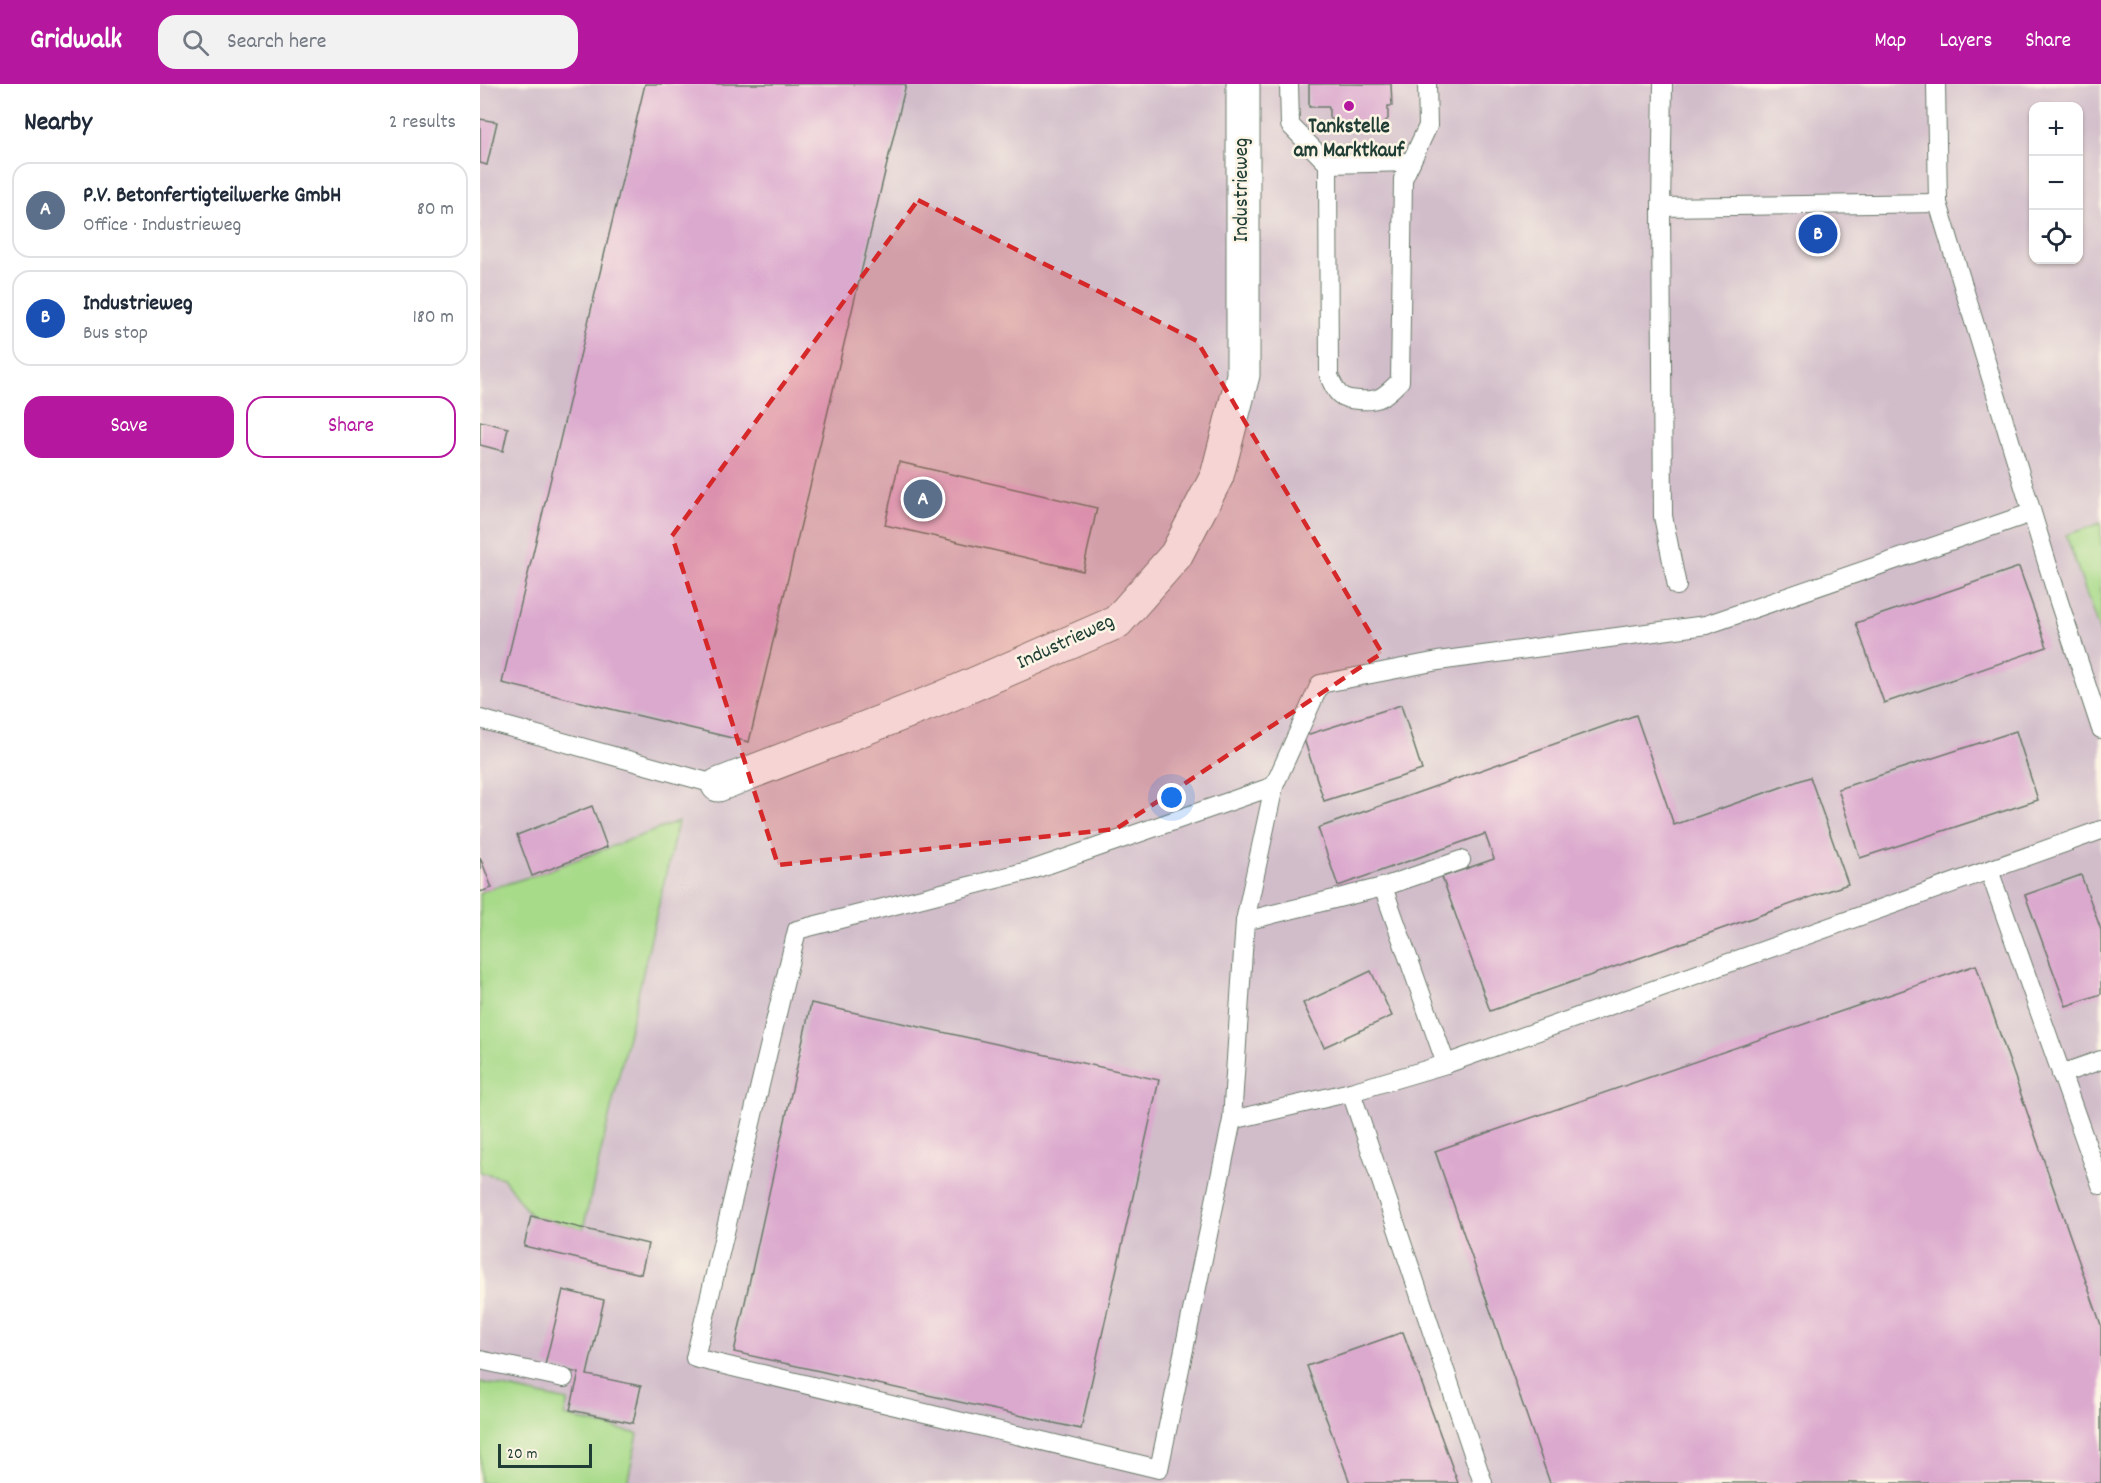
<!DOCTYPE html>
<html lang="en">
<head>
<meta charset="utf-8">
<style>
	body { margin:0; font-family:Dekko,sans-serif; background:#f2f2f3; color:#1f2937 }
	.controls { position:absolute; right:18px; top:18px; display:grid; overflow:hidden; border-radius:12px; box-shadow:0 2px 4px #0004 }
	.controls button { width:54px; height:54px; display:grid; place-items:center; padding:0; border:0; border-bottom:2px solid #e0e1e3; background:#fff; color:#1f2937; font:30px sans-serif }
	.scale { position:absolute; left:18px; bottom:15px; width:94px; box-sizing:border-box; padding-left:6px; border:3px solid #1f3d34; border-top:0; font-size:16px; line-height:21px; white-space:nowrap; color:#1f3d34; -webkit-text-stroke:4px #fcf5e5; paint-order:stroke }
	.you { position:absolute; left:692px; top:714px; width:21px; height:21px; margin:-15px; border:4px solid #fff; border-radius:50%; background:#1a73e8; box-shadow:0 0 0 9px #1a73e833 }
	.badge { display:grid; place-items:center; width:39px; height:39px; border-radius:50%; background:#b5179e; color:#fff; font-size:20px; font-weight:700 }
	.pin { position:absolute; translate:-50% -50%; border:3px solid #fff; box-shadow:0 2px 6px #0006 }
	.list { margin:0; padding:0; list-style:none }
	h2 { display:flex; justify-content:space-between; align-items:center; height:78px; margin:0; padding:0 24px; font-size:26px }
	h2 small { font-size:20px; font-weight:400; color:#747a83 }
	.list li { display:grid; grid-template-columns:39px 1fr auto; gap:18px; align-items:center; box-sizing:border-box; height:96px; margin:0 12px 12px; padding:0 12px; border:2px solid #e0e1e3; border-radius:18px }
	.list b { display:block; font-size:22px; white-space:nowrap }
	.list p { margin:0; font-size:20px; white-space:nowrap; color:#747a83 }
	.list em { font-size:20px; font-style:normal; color:#747a83 }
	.actions { display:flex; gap:12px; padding:18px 24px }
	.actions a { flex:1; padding:14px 0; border:2px solid #b5179e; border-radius:18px; text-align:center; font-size:21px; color:#b5179e }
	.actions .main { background:#b5179e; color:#fff }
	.icon { flex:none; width:33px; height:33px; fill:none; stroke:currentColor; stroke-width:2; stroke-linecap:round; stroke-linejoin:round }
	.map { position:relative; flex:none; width:1621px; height:1399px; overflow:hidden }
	header { display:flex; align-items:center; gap:36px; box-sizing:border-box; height:84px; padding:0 30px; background:#b5179e; color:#fff }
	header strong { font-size:28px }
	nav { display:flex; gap:33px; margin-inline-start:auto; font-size:21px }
	.search { width:420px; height:54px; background:#f2f2f3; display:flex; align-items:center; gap:15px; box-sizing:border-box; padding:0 21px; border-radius:18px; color:#747a83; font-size:22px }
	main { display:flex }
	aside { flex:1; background:#fff }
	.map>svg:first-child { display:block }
	.industrial { fill:#d1bdca; fill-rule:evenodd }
	.green { fill:#a7da89; stroke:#638c5e; stroke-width:1.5 }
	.building { fill:#dba8ce }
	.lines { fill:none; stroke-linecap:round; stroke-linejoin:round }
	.service-casing { stroke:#6a7a6b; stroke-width:20 }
	.minor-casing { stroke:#6a7a6b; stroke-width:35 }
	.service { stroke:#fff; stroke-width:18 }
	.minor { stroke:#fff; stroke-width:33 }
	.marked { fill:#d62828; fill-opacity:0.2; stroke:#d62828; stroke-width:4.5; stroke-dasharray:12 8; stroke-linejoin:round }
	.poi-dot { fill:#b5179e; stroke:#fcf5e5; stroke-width:2 }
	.labels { text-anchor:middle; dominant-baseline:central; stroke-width:5; stroke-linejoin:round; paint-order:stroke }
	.poi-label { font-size:21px; font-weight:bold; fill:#1f3d34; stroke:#fcf5e5 }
	.street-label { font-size:21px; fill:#1f3d34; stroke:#fcf5e5 }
</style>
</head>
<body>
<header>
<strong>Gridwalk</strong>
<div class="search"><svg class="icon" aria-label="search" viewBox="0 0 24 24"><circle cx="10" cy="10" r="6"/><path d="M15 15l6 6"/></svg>Search here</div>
<nav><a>Map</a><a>Layers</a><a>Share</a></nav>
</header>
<main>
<aside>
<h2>Nearby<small>2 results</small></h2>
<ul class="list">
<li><span class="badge" style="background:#5c6f8a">A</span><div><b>P.V. Betonfertigteilwerke GmbH</b><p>Office · Industrieweg</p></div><em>80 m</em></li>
<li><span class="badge" style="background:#1a4fb4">B</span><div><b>Industrieweg</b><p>Bus stop</p></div><em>180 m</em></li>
</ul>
<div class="actions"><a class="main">Save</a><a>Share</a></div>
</aside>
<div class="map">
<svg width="1621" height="1399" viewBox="0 0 1621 1399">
	<rect width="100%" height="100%" fill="#fcf5e5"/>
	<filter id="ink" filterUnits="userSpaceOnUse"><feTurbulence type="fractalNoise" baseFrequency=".0167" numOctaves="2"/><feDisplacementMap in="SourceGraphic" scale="12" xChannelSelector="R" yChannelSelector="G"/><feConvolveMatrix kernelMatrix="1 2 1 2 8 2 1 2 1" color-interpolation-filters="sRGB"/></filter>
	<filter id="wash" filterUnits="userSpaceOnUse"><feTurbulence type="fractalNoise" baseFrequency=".008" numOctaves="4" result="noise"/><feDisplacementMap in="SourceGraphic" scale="24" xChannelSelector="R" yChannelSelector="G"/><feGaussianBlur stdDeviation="1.35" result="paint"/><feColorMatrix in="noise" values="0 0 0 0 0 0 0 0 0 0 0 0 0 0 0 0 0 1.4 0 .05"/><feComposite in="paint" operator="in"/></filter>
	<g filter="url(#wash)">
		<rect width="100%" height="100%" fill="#f5ead2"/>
		<path class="industrial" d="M 0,0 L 1621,0 L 1621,1399 L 0,1399 ZM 1554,22 L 1598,22 L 1598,176 L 1554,176 Z"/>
		<g class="green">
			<polygon points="1621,439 1621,552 1586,451"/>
			<polygon points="198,738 103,1145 51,1132 23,1094 0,1088 0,808 52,792"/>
			<polygon points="0,1298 88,1317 84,1332 158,1350 147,1399 0,1399"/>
		</g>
		<g id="blocks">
			<g class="building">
				<polygon points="165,0 426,0 269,658 22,599"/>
				<polygon points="829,0 911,0 912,22 908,22 908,35 900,42 863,43 849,33 849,23 829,23"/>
				<polygon points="0,35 17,38 7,81 0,79"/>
				<rect x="1328" y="147" width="20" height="10"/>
				<polygon points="0,337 28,344 23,367 0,361"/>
				<polygon points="419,378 617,424 603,487 405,441"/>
				<polygon points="1539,483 1567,563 1404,619 1376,539"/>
				<polygon points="921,621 942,686 844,717 823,652"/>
				<polygon points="1156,631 1194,741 1330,693 1368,800 1010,927 962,793 1014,775 1005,750 858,802 838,744"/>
				<polygon points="1536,647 1558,716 1380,774 1358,705"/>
				<polygon points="112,722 127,763 52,792 37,751"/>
				<polygon points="0,773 12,804 0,808"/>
				<polygon points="1601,791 1621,846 1621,910 1586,922 1545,811"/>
				<polygon points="1496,881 1621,1241 1621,1399 1070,1399 955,1067"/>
				<polygon points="891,887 912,932 844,963 823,919"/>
				<polygon points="331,919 679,996 601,1345 254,1268"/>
				<polygon points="51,1132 168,1160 161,1190 44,1162"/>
				<polygon points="83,1206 124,1216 107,1291 161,1302 153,1339 90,1326 99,1289 65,1281"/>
				<polygon points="923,1248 978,1399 870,1399 827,1282"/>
			</g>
		</g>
	</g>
	<g filter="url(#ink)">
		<use href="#blocks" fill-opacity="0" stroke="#6a7a6b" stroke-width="1.5"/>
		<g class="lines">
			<g class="service-casing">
				<g id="service">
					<path d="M 809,0 L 810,41 L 848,80 L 849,292 C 857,310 859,315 879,316 C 900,318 906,311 920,297 L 923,95 L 948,42 L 947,0"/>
					<polyline points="1183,0 1181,123 1458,119"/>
					<polyline points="1456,0 1458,119 1579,518 1621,645"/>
					<polyline points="848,80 931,78"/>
					<polyline points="1181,123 1183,432 1197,502"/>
					<polyline points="0,635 238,701"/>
					<polyline points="794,702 840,600 958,577 1226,541 1551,429"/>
					<polyline points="1509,786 1621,1101"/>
					<polyline points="765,837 903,803"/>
					<polyline points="966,980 903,803 981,776"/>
					<polyline points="1581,990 1621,976"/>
					<polyline points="752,1036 765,837 794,702 552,786 317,846 215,1274 679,1385 752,1036 871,1008"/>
					<polyline points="0,1276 84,1294"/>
					<polyline points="1003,1399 871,1008 966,980 1621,746"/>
				</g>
			</g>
			<g class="minor-casing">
				<polyline id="minor" points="238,701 460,615 637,538 696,471 737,392 763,291 763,0"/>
			</g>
			<use href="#service" class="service"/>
			<use href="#minor" class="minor"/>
		</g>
	</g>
	<path class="marked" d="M 438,116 L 717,257 L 902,569 L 636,745 L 298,781 L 192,452 Z"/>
	<circle class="poi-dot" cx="869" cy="22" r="6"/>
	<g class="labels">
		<g class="poi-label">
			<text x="869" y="44">Tankstelle<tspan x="869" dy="24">am Marktkauf</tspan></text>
		</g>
		<g class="street-label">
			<text transform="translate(763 106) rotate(-90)">Industrieweg</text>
			<text transform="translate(586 559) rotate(-25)">Industrieweg</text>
		</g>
	</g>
</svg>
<div class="controls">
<button>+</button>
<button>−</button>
<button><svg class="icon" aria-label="locate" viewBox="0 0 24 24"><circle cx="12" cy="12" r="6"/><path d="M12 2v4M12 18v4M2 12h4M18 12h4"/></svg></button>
</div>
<div class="scale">20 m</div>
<div class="you"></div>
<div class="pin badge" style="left:443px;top:415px;background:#5c6f8a">A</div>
<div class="pin badge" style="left:1338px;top:150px;background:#1a4fb4">B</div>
</div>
</main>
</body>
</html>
